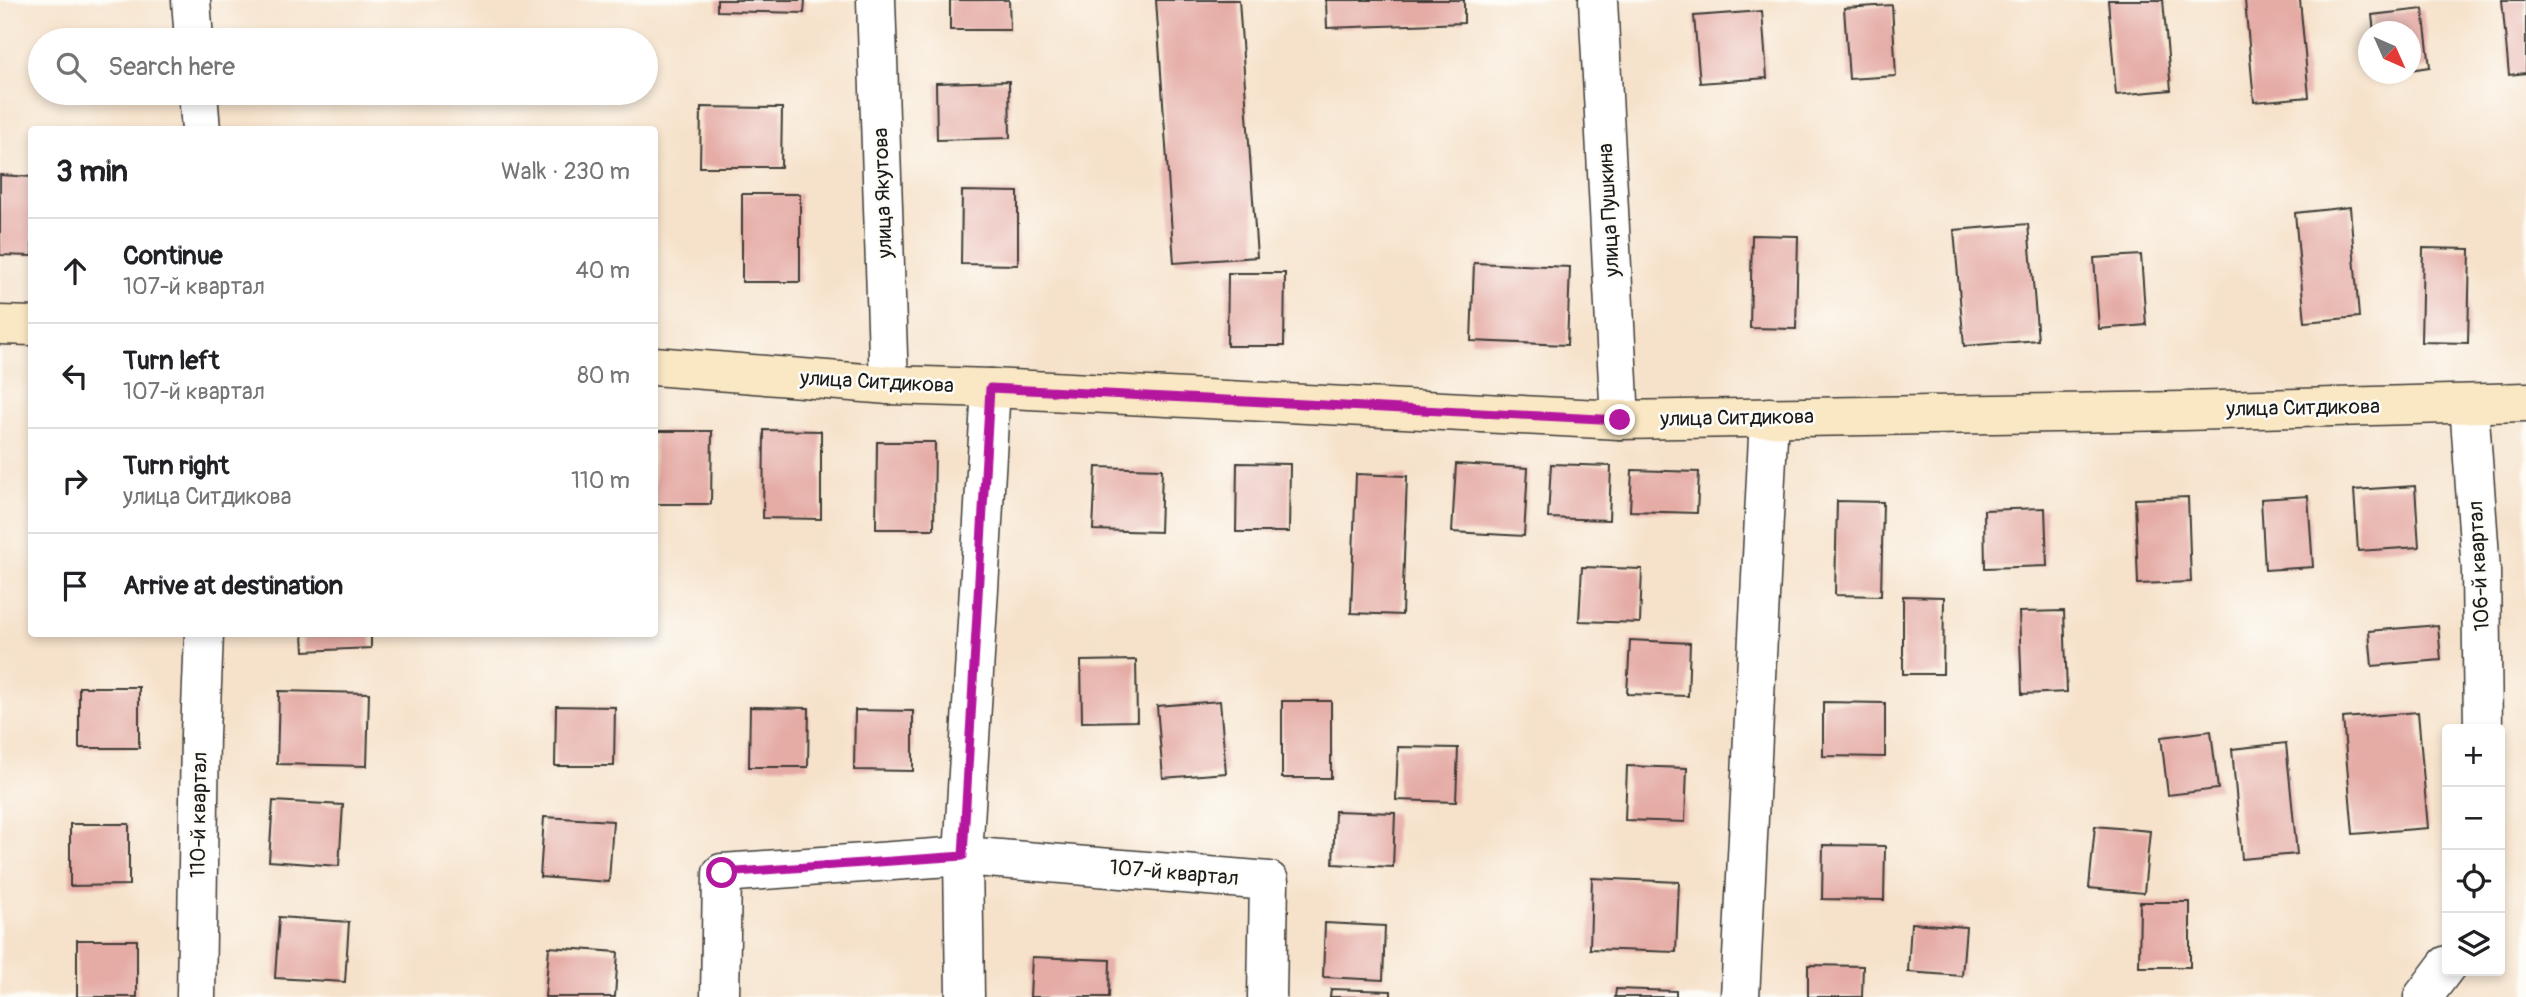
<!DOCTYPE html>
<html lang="en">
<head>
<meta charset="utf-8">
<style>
	body { margin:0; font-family:Pangolin,sans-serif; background:#f2f2f2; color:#202124 }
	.controls { position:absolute; right:21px; bottom:21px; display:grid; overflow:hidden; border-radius:7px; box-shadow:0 4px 10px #0003 }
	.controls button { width:63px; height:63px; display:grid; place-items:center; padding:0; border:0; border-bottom:2px solid #e0e0e0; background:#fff; color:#202124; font:35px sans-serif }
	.compass { position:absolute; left:2358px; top:21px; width:63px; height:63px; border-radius:50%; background:#fff; box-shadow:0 4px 10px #0003; rotate:135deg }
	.stop { position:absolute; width:21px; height:21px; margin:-16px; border:5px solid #b5179e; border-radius:50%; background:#fff }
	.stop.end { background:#b5179e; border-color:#fff; box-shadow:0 2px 7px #0008 }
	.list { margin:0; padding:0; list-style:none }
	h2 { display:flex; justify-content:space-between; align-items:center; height:91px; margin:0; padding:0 28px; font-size:30px }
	h2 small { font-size:23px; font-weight:400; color:#757577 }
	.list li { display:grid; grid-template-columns:46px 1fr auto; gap:21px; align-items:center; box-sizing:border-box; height:105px; padding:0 28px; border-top:2px solid #e0e0e0 }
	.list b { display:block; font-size:26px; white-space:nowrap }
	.list p { margin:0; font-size:23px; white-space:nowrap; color:#757577 }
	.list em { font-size:23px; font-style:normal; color:#757577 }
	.icon { flex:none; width:38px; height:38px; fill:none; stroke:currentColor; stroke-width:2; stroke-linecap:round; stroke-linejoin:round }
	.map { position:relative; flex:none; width:2526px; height:997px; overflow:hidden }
	.search { position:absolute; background:#fff; box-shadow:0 4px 10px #0003; left:28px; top:28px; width:630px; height:77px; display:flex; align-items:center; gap:18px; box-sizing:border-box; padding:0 24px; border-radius:38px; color:#757577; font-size:26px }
	.panel { position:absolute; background:#fff; box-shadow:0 4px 10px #0003; left:28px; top:126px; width:630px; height:511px; border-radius:7px }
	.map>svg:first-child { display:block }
	.building { fill:#e5aba5 }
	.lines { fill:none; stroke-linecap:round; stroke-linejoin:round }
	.street-casing { stroke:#3d3a36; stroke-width:41 }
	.secondary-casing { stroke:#3d3a36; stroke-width:41 }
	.street { stroke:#fff; stroke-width:38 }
	.secondary { stroke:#fae7c3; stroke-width:38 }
	.route { stroke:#b5179e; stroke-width:9 }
	.labels { text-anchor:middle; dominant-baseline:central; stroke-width:5; stroke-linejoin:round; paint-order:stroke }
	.street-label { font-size:21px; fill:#1c1c1c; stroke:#fdfcf7 }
</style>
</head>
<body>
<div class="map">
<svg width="2526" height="997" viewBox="0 0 2526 997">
	<rect width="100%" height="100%" fill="#fdfcf7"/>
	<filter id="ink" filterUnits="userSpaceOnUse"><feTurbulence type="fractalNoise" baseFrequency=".0143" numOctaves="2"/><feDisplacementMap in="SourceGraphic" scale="14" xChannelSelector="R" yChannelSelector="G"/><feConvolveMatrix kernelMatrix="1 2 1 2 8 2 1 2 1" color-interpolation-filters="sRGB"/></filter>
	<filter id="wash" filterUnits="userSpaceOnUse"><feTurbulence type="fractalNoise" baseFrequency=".00686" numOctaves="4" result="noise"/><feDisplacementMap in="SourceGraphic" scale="28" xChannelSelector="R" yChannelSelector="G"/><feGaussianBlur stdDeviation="1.57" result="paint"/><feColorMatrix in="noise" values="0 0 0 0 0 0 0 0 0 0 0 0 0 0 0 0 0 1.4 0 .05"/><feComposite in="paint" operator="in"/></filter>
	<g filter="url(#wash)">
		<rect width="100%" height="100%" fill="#f6e2cb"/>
		<g id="blocks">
			<g class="building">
				<polygon points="717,0 805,0 804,13 717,11"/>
				<polygon points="950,0 1009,0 1010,30 950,30"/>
				<polygon points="1156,0 1239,0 1257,257 1174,263"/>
				<polygon points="1326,0 1464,0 1464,23 1327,28"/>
				<polygon points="2108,0 2163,0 2171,90 2116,95"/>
				<polygon points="2245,0 2300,0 2309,97 2254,102"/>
				<polygon points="2502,0 2526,0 2526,73 2509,75"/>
				<polygon points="1892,5 1896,76 1849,79 1844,8"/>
				<polygon points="2423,9 2430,67 2410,70 2410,32 2374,32 2372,15"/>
				<polygon points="1762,11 1767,78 1700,83 1694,16"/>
				<polygon points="1009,81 1010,138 937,140 936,83"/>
				<polygon points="701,107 782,108 781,167 700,167"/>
				<polygon points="0,175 32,177 32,256 0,255"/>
				<polygon points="962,191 1018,192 1018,265 961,264"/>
				<rect x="742" y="194" width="58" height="88"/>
				<polygon points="2350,207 2359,317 2305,322 2295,213"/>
				<polygon points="2028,224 2038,340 1964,346 1954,230"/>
				<polygon points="1752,235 1798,236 1796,329 1750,328"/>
				<polygon points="2423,248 2470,249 2468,343 2421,342"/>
				<polygon points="2141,255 2146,325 2099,329 2094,258"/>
				<polygon points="1474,263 1570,267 1567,345 1471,341"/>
				<polygon points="1228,273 1285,273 1284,346 1227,346"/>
				<polygon points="764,430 821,431 821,519 763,518"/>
				<polygon points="655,431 712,431 711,504 654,504"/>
				<polygon points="877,442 935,442 934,529 876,529"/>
				<polygon points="1237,463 1290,464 1289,532 1236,532"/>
				<polygon points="1456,464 1528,468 1524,536 1452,532"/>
				<polygon points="1551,464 1611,466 1609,520 1548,518"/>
				<polygon points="1096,467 1162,469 1160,532 1093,530"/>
				<polygon points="1632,470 1699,472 1697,513 1630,511"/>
				<polygon points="1356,474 1407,476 1402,615 1351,613"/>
				<polygon points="2415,486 2419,547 2358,551 2354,490"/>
				<polygon points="2308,496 2313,567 2265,570 2261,499"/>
				<polygon points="2188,497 2191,582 2138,584 2135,499"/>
				<polygon points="1837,501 1883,502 1881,596 1835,595"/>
				<polygon points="2045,508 2047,566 1985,568 1984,510"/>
				<polygon points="1582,567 1642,569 1640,623 1579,621"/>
				<polygon points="1903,596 1944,597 1943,674 1903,674"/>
				<polygon points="2064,611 2067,692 2022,694 2019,612"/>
				<polygon points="2438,625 2441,660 2372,666 2369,631"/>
				<polygon points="303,634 371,634 371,648 304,651"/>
				<polygon points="1630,640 1690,643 1688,696 1627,694"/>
				<polygon points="1136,660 1137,721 1082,722 1081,661"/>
				<rect x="79" y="687" width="60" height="61"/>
				<polygon points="279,691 369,693 367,766 277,764"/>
				<polygon points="1220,701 1226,773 1163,778 1157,706"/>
				<rect x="1282" y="701" width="49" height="77"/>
				<polygon points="1823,702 1885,703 1885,757 1823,756"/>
				<polygon points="556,706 615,707 614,766 555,766"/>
				<polygon points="750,707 809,708 808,767 749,767"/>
				<polygon points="855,710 913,711 913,771 854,770"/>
				<polygon points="2418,712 2428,828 2353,834 2343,718"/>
				<polygon points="2211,731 2218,789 2168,795 2161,737"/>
				<polygon points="2286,743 2297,854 2242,859 2232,749"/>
				<polygon points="1398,747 1458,748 1456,802 1396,800"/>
				<polygon points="1627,766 1687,768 1685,822 1625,820"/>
				<polygon points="273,801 343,805 339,866 269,861"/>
				<polygon points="1335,811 1395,813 1393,867 1333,864"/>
				<polygon points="544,817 613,821 609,882 540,877"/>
				<polygon points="70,824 129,824 129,885 70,886"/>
				<polygon points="2095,826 2150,831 2144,893 2089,888"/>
				<polygon points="1823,845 1885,846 1884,900 1822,899"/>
				<polygon points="1592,878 1679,882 1676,952 1590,949"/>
				<polygon points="2140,902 2190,902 2190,967 2139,967"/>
				<polygon points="279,917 349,922 345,982 275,978"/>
				<polygon points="1325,923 1385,926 1383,980 1323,977"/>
				<polygon points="1911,923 1966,927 1962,976 1908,972"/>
				<rect x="77" y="940" width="60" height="57"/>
				<polygon points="549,947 618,952 615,997 545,997"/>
				<polygon points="1032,957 1110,960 1109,997 1030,997"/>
				<polygon points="1808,965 1863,966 1862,997 1808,997"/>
				<polygon points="1331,989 1391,991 1391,997 1330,997"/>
				<polygon points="1616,989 1676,991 1676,997 1615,997"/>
			</g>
		</g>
	</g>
	<g filter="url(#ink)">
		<use href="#blocks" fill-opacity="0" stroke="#3d3a36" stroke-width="2"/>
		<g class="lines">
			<g class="street-casing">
				<g id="street">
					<polyline points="191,0 194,40"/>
					<polyline points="876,0 889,385"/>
					<polyline points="1598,0 1620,420"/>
					<polyline points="198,93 201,130"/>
					<polyline points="2469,404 2481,571 2483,729"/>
					<polyline points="196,997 200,734 204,634"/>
					<polyline points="720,997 722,873 963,856 1269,881 1267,997"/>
					<polyline points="965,997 963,856 991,388"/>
					<polyline points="1740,997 1769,417"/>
					<polyline points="2423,997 2447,965"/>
				</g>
			</g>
			<g class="secondary-casing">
				<g id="secondary">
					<polyline points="0,325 32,326"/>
					<polyline points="654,366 889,385 991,388 1620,420 2184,411 2526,402"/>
				</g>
			</g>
			<use href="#street" class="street"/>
			<use href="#secondary" class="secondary"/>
		</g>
	</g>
	<g class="lines" filter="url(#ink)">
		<polyline class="route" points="722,873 963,856 990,388 1620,420"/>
	</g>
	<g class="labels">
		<g class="street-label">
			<text transform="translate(883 193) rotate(-92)">улица Якутова</text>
			<text transform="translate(1609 210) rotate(-93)">улица Пушкина</text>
			<text transform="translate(877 382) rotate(3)">улица Ситдикова</text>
			<text transform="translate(2303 408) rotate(-1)">улица Ситдикова</text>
			<text transform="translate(1737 418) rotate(-1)">улица Ситдикова</text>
			<text transform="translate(2479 566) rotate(-93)">106-й квартал</text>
			<text transform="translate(199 815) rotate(-89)">110-й квартал</text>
			<text transform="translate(1174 873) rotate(5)">107-й квартал</text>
		</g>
	</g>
</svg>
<div class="controls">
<button>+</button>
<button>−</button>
<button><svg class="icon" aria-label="locate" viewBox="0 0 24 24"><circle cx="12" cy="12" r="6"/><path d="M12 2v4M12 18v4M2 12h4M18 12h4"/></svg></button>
<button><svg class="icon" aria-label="layers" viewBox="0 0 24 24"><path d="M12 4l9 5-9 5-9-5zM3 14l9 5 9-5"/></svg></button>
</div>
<svg class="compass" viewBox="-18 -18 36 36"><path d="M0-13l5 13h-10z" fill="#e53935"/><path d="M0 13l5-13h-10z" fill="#757577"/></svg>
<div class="stop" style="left:722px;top:873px"></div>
<div class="stop end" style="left:1620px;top:420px"></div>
<div class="search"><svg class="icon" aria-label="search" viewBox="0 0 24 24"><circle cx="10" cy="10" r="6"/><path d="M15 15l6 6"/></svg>Search here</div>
<section class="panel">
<h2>3 min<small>Walk · 230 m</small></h2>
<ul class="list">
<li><svg class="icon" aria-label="ahead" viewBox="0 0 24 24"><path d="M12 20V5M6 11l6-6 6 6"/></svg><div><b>Continue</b><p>107-й квартал</p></div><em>40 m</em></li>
<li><svg class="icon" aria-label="left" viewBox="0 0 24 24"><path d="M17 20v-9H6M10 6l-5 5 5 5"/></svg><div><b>Turn left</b><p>107-й квартал</p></div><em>80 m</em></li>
<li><svg class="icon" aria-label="right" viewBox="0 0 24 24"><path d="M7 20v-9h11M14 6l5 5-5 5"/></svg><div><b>Turn right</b><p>улица Ситдикова</p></div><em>110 m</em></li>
<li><svg class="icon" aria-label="arrive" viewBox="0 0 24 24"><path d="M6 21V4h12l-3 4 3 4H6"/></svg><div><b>Arrive at destination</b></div></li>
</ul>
</section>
</div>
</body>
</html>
